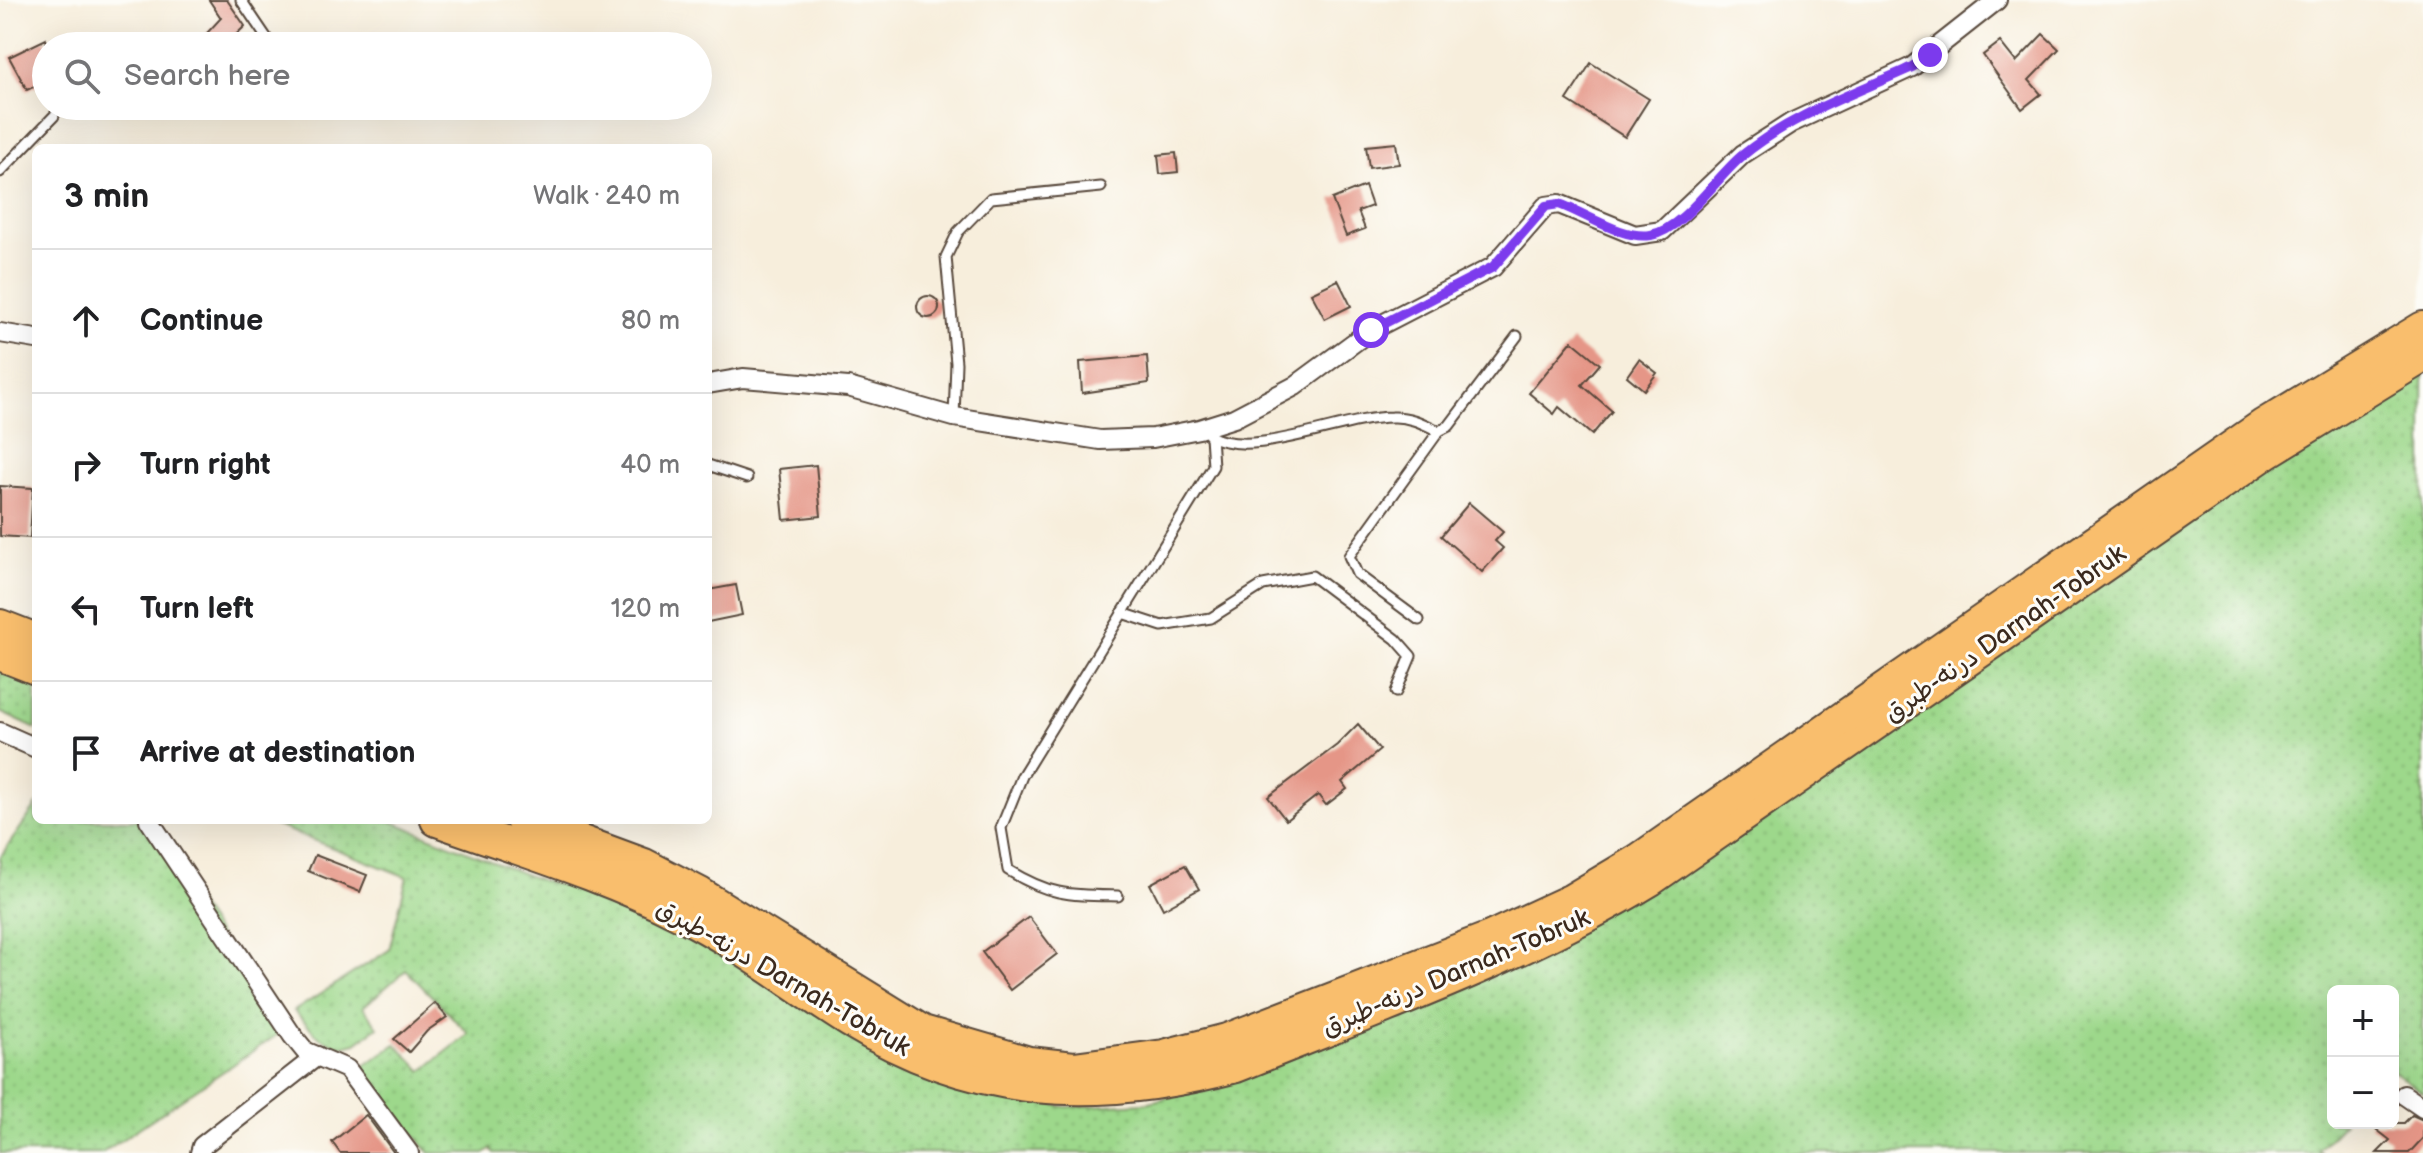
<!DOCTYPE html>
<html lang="en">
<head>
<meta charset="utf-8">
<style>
	body { margin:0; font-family:"Balsamiq Sans","Playpen Sans Arabic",sans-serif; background:#f6f6f6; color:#202124 }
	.controls { position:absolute; right:24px; bottom:24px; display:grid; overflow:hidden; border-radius:12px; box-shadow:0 8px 32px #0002 }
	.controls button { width:72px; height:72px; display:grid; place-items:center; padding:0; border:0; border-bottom:2px solid #e0e0e0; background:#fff; color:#202124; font:40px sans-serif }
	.stop { position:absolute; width:24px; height:24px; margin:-18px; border:6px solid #7c3aed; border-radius:50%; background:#fff }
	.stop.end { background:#7c3aed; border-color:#fff; box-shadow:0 2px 8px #0008 }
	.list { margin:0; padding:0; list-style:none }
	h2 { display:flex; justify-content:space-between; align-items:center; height:104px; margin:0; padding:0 32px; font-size:34px }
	h2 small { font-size:26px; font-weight:400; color:#757577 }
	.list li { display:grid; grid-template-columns:52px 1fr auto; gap:24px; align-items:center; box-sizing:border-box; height:144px; padding:0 32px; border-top:2px solid #e0e0e0 }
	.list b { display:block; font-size:30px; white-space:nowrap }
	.list em { font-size:26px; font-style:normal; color:#757577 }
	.icon { flex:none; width:44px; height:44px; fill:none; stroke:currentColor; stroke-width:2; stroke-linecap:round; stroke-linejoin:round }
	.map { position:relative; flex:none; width:2423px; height:1153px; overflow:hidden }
	.search { position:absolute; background:#fff; box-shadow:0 8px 32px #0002; left:32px; top:32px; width:680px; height:88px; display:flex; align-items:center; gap:20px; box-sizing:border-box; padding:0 28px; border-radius:44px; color:#757577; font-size:30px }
	.panel { position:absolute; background:#fff; box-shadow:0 8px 32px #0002; left:32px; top:144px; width:680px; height:680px; border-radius:12px }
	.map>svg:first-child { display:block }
	.grass { fill:url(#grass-dots); stroke:#6c8154; stroke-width:2 }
	.building { fill:#e59687 }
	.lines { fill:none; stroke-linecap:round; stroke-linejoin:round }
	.service-casing { stroke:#57473a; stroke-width:13 }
	.minor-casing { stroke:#57473a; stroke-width:22 }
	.trunk-casing { stroke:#57473a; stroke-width:36 }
	.service { stroke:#fff; stroke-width:9 }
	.minor { stroke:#fff; stroke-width:18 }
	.trunk { stroke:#f9be6d; stroke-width:32 }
	.route { stroke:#7c3aed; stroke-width:10 }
	.labels { text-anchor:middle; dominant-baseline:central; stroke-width:6; stroke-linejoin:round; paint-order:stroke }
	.street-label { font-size:26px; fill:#3b2a1e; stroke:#fdfcf7 }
</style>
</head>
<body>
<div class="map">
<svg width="2423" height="1153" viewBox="0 0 2423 1153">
	<defs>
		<pattern id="grass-dots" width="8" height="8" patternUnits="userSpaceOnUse" patternTransform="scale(2)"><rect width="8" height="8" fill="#9dd88b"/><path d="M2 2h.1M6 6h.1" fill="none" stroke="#88ba78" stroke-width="1.8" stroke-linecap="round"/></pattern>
	</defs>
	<rect width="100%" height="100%" fill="#fdfcf7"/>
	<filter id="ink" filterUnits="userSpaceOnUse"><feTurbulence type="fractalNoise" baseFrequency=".0125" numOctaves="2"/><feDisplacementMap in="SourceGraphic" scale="16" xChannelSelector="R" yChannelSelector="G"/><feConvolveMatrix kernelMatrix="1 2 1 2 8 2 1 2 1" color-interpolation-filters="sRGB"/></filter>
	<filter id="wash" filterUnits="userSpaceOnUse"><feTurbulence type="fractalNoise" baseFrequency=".006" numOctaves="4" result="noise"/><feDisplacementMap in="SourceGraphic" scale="32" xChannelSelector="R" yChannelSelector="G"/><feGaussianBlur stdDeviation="1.8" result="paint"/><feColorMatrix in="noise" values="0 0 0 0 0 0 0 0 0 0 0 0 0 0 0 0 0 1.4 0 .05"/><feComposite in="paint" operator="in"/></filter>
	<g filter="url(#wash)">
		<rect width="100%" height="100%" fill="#f7eedc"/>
		<g class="grass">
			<polygon points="2423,364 2423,1093 2393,1071 2393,991 2333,991 2333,1123 2344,1123 2318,1150 2321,1153 494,1153 491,1149 484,1153 430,1153 358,1070 396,1044 422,1071 469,1034 406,970 363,1007 378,1027 356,1043 340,1047 320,1038 294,1011 389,950 407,877 262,820 388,820 539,880 631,902 980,1092 1067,1107 1146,1103 1216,1085 1511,958"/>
			<polygon points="0,667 36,681 36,729 0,712"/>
			<polygon points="36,806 36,820 141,820 283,1031 102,1153 0,1153 0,857"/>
		</g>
		<g id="blocks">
			<g class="building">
				<polygon points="209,0 227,0 245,26 224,46 195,46 221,18"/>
				<polygon points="2043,34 2059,49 2029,80 2041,94 2022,109 1983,55 2000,42 2016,62"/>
				<polygon points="46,39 46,81 27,90 9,57"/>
				<polygon points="1591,63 1649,99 1625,137 1567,100"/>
				<polygon points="1396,143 1399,164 1369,168 1366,146"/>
				<polygon points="1176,153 1178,172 1160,174 1158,155"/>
				<polygon points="1365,186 1372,206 1358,211 1365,229 1346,236 1332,199"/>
				<polygon points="1338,280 1351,306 1325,319 1311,293"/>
				<circle cx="928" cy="307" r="11"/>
				<polygon points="1572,341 1600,364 1582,385 1612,411 1592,435 1559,407 1554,414 1529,393"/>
				<polygon points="1147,356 1149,383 1082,393 1080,362"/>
				<polygon points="1639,359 1657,373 1644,390 1627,376"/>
				<polygon points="816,465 821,516 784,520 779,469"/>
				<polygon points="0,486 33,488 30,538 0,536"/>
				<polygon points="1469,503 1503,532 1495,541 1503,548 1482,572 1441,536"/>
				<polygon points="736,585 742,615 708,622 708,590"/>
				<polygon points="1358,724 1380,750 1342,782 1347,789 1326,805 1318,795 1286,820 1268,797 1337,745"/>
				<polygon points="315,855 367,875 360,892 308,871"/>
				<polygon points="1185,865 1199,889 1163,909 1150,884"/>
				<polygon points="1029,917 1057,954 1010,990 982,952"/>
				<polygon points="435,1003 447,1017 427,1031 409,1052 394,1039"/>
				<polygon points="366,1115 394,1153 340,1153 332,1142"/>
				<polygon points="2412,1115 2423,1120 2423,1138 2409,1153 2377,1153 2390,1140 2368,1123 2404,1123"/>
			</g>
		</g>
	</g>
	<g filter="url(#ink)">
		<use href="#blocks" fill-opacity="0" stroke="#57473a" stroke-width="2"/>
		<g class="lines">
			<g class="service-casing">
				<g id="service">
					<polyline points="241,0 266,37"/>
					<polyline points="0,172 54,116"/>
					<polyline points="954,417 956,363 946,257 958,232 991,198 1101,187"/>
					<path d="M 1209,435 C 1252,461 1342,417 1392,417 C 1409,416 1424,424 1439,431 L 1449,426 L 1517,336"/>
					<polyline points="708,465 747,478"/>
					<polyline points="1122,613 1162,626 1211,618 1263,585 1312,576 1396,639 1411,656 1396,692"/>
					<polyline points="1419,620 1357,574 1349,556 1439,431"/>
					<path d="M 1118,896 C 1068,895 1051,896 1008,870 L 1001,828 L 1022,776 L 1213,466 L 1211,436"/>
				</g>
			</g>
			<g class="minor-casing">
				<g id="minor">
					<polyline points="0,333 36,339"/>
					<polyline points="708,384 743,378 848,387 954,417 1100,440 1153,438 1199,429 1234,418 1295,386 1371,330 1493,267 1546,206 1559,204 1635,235 1662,231 1743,154 1791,123 1912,67 1997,0"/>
					<polyline points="0,732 36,748"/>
					<polyline points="149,820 292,1035 305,1051 347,1069 409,1153"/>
					<polyline points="2404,1095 2423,1108"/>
					<polyline points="200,1153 202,1146 317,1056"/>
				</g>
			</g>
			<g class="trunk-casing">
				<g id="trunk">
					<polyline points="0,626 36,640"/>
					<polyline points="0,654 36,668"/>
					<path d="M 437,820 C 518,849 604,874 681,914 C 740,943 794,986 850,1021 C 976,1098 1096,1103 1236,1066 C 1377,1009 1521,958 1651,879 L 2267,452 L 2423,356"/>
					<polyline points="522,820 644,865 700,894 923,1032 1029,1063 1074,1068 1164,1056 1227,1040 1490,938 1572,900 1639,860 2264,425 2423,328"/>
				</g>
			</g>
			<use href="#service" class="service"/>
			<use href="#minor" class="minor"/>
			<use href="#trunk" class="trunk"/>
		</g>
	</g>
	<g class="lines" filter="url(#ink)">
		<path class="route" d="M 1371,330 L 1493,267 L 1546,206 L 1559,204 C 1585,213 1623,240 1651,235 C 1684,229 1717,176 1743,155 C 1791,115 1856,93 1912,67 L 1930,55"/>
	</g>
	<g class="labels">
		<g class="street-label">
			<text transform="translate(2005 634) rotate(-35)">درنه-طبرق Darnah-Tobruk</text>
			<text transform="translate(1456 973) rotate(-23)">درنه-طبرق Darnah-Tobruk</text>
			<text transform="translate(783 978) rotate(30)">درنه-طبرق Darnah-Tobruk</text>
		</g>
	</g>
</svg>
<div class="controls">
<button>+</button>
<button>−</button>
</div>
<div class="stop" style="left:1371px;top:330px"></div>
<div class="stop end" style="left:1930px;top:55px"></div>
<div class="search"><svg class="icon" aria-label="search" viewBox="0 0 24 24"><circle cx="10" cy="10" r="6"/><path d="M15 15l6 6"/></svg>Search here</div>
<section class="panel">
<h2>3 min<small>Walk · 240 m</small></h2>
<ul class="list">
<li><svg class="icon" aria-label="ahead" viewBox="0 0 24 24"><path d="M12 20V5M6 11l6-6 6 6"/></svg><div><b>Continue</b></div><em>80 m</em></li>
<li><svg class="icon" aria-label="right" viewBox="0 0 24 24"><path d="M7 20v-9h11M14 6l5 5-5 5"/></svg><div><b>Turn right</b></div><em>40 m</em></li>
<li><svg class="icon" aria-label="left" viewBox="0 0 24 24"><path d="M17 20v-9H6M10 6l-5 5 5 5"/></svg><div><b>Turn left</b></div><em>120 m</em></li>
<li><svg class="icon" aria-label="arrive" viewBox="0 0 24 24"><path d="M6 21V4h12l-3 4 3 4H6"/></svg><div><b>Arrive at destination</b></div></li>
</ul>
</section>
</div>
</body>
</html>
